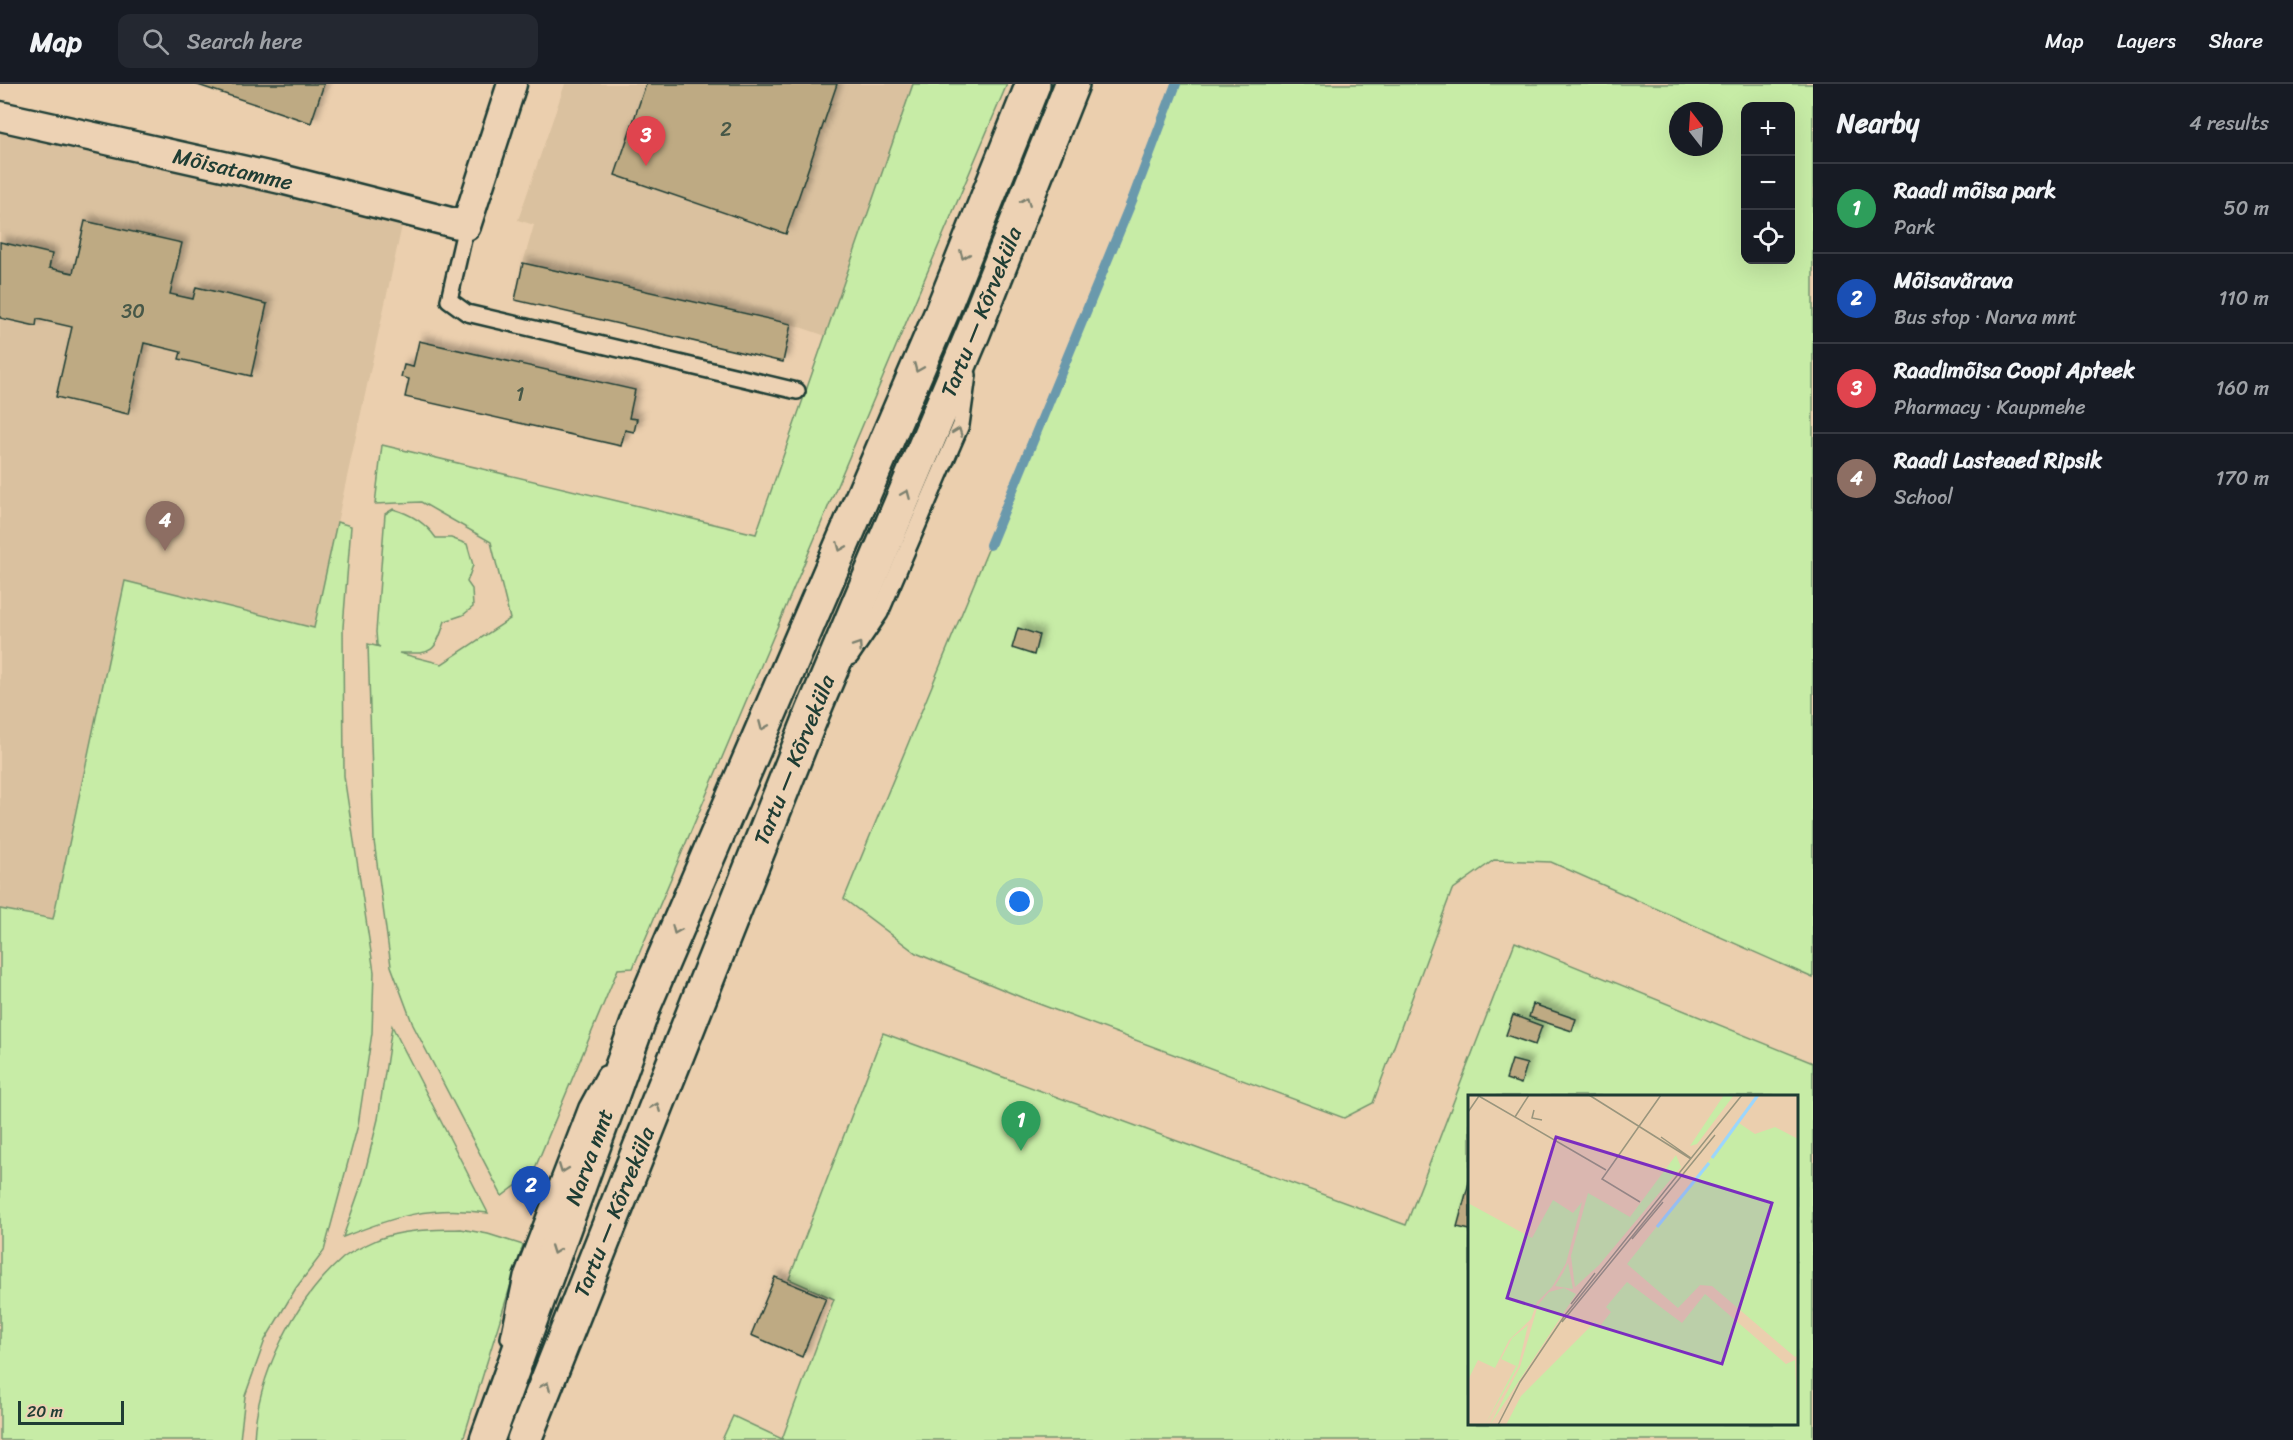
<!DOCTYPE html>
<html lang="en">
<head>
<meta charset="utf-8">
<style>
	body { margin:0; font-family:Sriracha,sans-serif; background:#242831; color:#f1f3f6 }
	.controls { position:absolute; right:18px; top:18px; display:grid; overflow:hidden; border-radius:12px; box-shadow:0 6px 24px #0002 }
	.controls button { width:54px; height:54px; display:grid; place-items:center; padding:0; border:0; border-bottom:2px solid #363941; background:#171b24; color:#f1f3f6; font:30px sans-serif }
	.compass { position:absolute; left:1669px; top:18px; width:54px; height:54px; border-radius:50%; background:#171b24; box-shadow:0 6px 24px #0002; rotate:343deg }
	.scale { position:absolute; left:18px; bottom:15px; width:106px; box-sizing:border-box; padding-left:6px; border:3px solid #1f3d34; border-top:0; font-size:16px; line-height:21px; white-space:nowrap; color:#1f3d34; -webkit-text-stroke:4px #edd2b4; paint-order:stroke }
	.you { position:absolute; left:1020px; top:818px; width:21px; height:21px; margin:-15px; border:4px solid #fff; border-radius:50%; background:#1a73e8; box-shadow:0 0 0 9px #1a73e833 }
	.badge { display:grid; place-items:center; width:39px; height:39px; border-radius:50%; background:#1f6fb2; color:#fff; font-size:20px; font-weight:700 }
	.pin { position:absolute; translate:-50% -50px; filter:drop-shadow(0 2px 3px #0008) }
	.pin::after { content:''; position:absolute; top:32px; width:21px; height:18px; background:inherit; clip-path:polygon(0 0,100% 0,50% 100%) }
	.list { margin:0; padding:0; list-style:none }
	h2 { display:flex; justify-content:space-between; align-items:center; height:78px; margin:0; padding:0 24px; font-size:26px }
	h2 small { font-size:20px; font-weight:400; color:#9ea1a6 }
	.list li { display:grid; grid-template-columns:39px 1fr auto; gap:18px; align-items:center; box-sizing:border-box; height:90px; padding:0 24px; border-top:2px solid #363941 }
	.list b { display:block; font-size:22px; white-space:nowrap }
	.list p { margin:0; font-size:20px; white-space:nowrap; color:#9ea1a6 }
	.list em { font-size:20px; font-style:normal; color:#9ea1a6 }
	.icon { flex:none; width:33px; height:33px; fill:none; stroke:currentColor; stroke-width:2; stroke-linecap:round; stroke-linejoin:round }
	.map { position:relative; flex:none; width:1813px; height:1356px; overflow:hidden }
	header { display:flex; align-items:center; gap:36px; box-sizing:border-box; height:84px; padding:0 30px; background:#171b24; border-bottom:2px solid #363941 }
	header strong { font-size:28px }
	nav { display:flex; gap:33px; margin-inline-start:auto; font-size:21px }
	.search { width:420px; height:54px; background:#242831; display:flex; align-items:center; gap:15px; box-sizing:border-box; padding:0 21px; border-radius:12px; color:#9ea1a6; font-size:22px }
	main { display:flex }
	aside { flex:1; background:#171b24 }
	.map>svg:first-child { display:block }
	.built { fill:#dac19f }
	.green { fill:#c7eca6; stroke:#73946d; stroke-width:1.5; fill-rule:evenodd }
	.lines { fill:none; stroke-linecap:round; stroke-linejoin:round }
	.stream { stroke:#6a99ac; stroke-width:10 }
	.building { fill:#beaa83; stroke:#1f3d34; stroke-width:1.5; filter:url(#shadow) }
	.lane-casing { stroke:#1f3d34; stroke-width:20 }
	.street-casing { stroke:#1f3d34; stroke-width:33 }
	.secondary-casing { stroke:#1f3d34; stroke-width:38 }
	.lane { stroke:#edd2b4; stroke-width:15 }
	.street { stroke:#edd2b4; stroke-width:28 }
	.secondary { stroke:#edd2b4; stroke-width:33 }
	.oneway { stroke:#7c806e }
	.labels { text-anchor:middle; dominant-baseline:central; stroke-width:5; stroke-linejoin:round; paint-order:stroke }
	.number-label { font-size:20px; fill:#475848 }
	.street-label { font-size:22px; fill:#1f3d34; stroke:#edd2b4 }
	.inset-river { fill:none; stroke:#9cd6fc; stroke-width:3 }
	.inset-road { fill:none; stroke:#99957d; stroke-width:1.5 }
	.view { fill:#7b2cbf; fill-opacity:0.15; stroke:#7b2cbf; stroke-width:3 }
	.inset-edge { fill:none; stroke:#1f3d34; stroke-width:3 }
</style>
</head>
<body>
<header>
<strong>Map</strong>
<div class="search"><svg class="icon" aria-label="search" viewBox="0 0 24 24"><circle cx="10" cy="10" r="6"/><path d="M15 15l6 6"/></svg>Search here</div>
<nav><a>Map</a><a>Layers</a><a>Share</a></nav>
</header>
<main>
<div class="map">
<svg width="1813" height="1356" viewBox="0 0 1813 1356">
	<defs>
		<filter id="shadow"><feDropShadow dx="5.5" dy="-5.5" stdDeviation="3" flood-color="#0004"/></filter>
	</defs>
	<rect width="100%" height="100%" fill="#ebcfae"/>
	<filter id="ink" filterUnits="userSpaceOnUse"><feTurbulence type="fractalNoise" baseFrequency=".0167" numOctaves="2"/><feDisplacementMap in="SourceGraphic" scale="12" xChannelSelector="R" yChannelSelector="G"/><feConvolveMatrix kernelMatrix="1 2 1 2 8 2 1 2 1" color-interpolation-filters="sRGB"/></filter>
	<g filter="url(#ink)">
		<g class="built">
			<polygon points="565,0 913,0 826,252 791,240 523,179 534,141 518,136"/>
			<polygon points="0,47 403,137 314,544 125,497 53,835 0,825"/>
		</g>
		<g class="green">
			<path d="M 913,0 L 1007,0 L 633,884 L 618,885 L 533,1089 L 502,1112 L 413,941 L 391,882 L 374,757 L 368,560 L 380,563 L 377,561 L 376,548 L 385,430 L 393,425 C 411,430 425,438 436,454 L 451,454 L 467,460 L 473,481 L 467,498 L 472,505 L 473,523 L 463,531 L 445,537 C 434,572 431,569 399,569 L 442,580 L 510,535 L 491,458 L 421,418 L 375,420 L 382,361 L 756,450 Z"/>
			<path d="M 1176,0 L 1813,0 L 1813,894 L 1551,778 L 1494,776 L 1452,806 L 1373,1019 L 1344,1034 L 1023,914 L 916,869 L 844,815 L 1133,114 ZM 1746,22 L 1790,22 L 1790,176 L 1746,176 ZM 1678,27 L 1714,27 L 1714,63 L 1678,63 Z"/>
			<polygon points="337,438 351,442 343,543 344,692 374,888 372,949 358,1041 324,1167 296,1204 265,1256 245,1312 240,1356 0,1356 0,825 53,835 125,497 314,544"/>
			<path d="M 1515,858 L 1813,979 L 1813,1356 L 722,1356 L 733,1332 L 782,1355 L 834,1215 L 789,1195 L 883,949 L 1406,1141 ZM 1470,1012 L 1796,1012 L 1796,1340 L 1470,1340 Z"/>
			<path d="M 392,942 L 488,1129 C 430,1121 396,1132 343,1153 L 363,1096 L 378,1035 Z"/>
			<path d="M 461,1145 L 488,1150 L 523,1161 L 463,1356 L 254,1356 C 257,1291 294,1217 343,1174 C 352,1167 368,1160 379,1155 C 405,1145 434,1146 461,1145 Z"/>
		</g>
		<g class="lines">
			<polyline class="stream" points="990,461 1133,114 1176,0"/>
		</g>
		<g class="building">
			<polygon points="195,0 324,0 311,39"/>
			<polygon points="646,0 837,0 786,150 615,91"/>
			<polygon points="85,137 182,159 170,210 193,215 196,203 267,220 251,292 179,275 181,268 144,259 128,330 56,313 72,243 37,235 36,242 0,234 0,158 52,170 49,184 73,189"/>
			<polygon points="523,179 791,240 783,278 515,216"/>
			<polygon points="419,257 635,306 629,334 637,335 634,348 625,346 621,362 405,313 409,295 401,293 404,281 413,283"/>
			<polygon points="1018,544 1039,551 1034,571 1012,564"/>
			<polygon points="1533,920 1576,935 1572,947 1529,933"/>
			<polygon points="1513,931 1542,942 1535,961 1506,951"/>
			<polygon points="1512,976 1527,980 1521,1000 1506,995"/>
			<polygon points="1470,1095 1470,1146 1457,1143"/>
			<polygon points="775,1193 826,1214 802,1273 751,1251"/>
		</g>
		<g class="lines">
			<g class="lane-casing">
				<g id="lane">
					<polyline points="466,142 449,216 467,229 797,307"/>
					<polyline points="850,573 880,529 961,341 968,291"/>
					<polyline points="509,1254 522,1192 587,1023 605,990"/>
				</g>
			</g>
			<g class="street-casing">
				<polyline id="street" points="0,32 281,95 466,142 512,0"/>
			</g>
			<g class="secondary-casing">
				<g id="secondary">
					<polyline points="487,1356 645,919 941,230 1033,0"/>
					<polyline points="524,1356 813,628 973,249 1072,0"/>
				</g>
			</g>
			<use href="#lane" class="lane"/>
			<use href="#street" class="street"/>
			<use href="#secondary" class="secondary"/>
		</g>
		<defs><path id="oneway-chevron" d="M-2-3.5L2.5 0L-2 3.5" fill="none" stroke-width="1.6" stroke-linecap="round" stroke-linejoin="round" transform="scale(1.5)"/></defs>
		<g class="oneway">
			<use href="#oneway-chevron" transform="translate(1026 117) rotate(-68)"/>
			<use href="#oneway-chevron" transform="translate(964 171) rotate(112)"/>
			<use href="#oneway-chevron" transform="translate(918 284) rotate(113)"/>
			<use href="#oneway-chevron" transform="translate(958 348) rotate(-69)"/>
			<use href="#oneway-chevron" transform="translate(906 410) rotate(-67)"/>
			<use href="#oneway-chevron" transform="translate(841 463) rotate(113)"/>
			<use href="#oneway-chevron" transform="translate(858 562) rotate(-56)"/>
			<use href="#oneway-chevron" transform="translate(763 642) rotate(113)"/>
			<use href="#oneway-chevron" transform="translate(676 846) rotate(113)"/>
			<use href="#oneway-chevron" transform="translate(656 1023) rotate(-68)"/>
			<use href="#oneway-chevron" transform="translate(563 1085) rotate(111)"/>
			<use href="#oneway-chevron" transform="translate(555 1166) rotate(110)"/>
			<use href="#oneway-chevron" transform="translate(546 1302) rotate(-68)"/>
		</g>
	</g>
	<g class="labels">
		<g class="number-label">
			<text x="726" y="45">2</text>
			<text x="133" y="227">30</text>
			<text x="520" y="310">1</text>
		</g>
		<g class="street-label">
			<text transform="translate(233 85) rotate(13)">Mõisatamme</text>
			<text transform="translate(981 228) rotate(-68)">Tartu — Kõrveküla</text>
			<text transform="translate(794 676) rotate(-68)">Tartu — Kõrveküla</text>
			<text transform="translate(589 1073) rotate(-70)">Narva mnt</text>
			<text transform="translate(614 1128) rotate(-68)">Tartu — Kõrveküla</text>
		</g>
	</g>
	<g transform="translate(1468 1011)">
		<rect width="330" height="330" fill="#ebcfae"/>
		<path d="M 256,0 L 266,0 L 229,49 L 222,51 ZM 271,28 L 287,39 L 307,32 L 330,44 L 330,260 L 327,262 L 244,191 L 232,190 L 210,213 L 159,169 ZM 208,60 L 213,72 L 131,170 L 107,192 L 103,161 L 120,98 L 162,122 ZM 85,105 L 105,118 L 114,107 L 98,168 L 84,192 L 69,207 L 63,224 L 41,245 L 27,273 L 10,265 L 0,285 L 0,108 L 64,143 ZM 100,168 L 105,194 L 87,191 L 95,178 ZM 159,187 L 214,228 L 237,199 L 318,269 L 327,265 L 330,330 L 38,330 L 53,301 L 127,227 L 132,231 L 143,217 L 138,212 ZM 96,193 L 108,199 L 22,330 L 52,272 L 70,210 L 81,197 ZM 60,230 L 50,272 L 17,330 L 48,271 L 33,264 L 44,243 Z" fill="#c7eca6"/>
		<path class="inset-river" d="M 244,63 L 290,0M 189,132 L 241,68"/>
		<path class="inset-road" d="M 9,0 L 138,75M 121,0 L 223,64M 66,15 L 64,23 L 74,25M 0,17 L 11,1M 47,22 L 61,0M 193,42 L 223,63M 172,107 L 134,84 L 193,0M 164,144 L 195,107M 103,209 L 127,178M 94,227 L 247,40M 30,330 L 52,287 L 97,220 L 274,0"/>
		<path class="view" d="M 88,42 L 304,108 L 254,269 L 39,203 Z"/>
		<rect width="330" height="330" class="inset-edge"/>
	</g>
</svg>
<div class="controls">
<button>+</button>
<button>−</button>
<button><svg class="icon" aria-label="locate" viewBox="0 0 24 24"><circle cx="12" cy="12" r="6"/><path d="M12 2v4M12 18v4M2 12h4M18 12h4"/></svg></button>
</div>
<svg class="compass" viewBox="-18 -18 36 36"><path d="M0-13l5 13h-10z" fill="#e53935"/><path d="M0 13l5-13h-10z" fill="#9ea1a6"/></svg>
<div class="scale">20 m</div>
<div class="you"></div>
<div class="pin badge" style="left:1021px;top:1067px;background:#2e9e5b">1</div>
<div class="pin badge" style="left:531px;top:1132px;background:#1a4fb4">2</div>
<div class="pin badge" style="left:646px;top:82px;background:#e0444e">3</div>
<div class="pin badge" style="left:165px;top:467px;background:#8d6e63">4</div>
</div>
<aside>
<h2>Nearby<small>4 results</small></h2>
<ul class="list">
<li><span class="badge" style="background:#2e9e5b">1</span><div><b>Raadi mõisa park</b><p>Park</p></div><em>50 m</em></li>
<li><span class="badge" style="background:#1a4fb4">2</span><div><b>Mõisavärava</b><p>Bus stop · Narva mnt</p></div><em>110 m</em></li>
<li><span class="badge" style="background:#e0444e">3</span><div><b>Raadimõisa Coopi Apteek</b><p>Pharmacy · Kaupmehe</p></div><em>160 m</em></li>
<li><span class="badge" style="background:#8d6e63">4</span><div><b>Raadi Lasteaed Ripsik</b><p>School</p></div><em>170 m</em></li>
</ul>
</aside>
</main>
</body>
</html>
